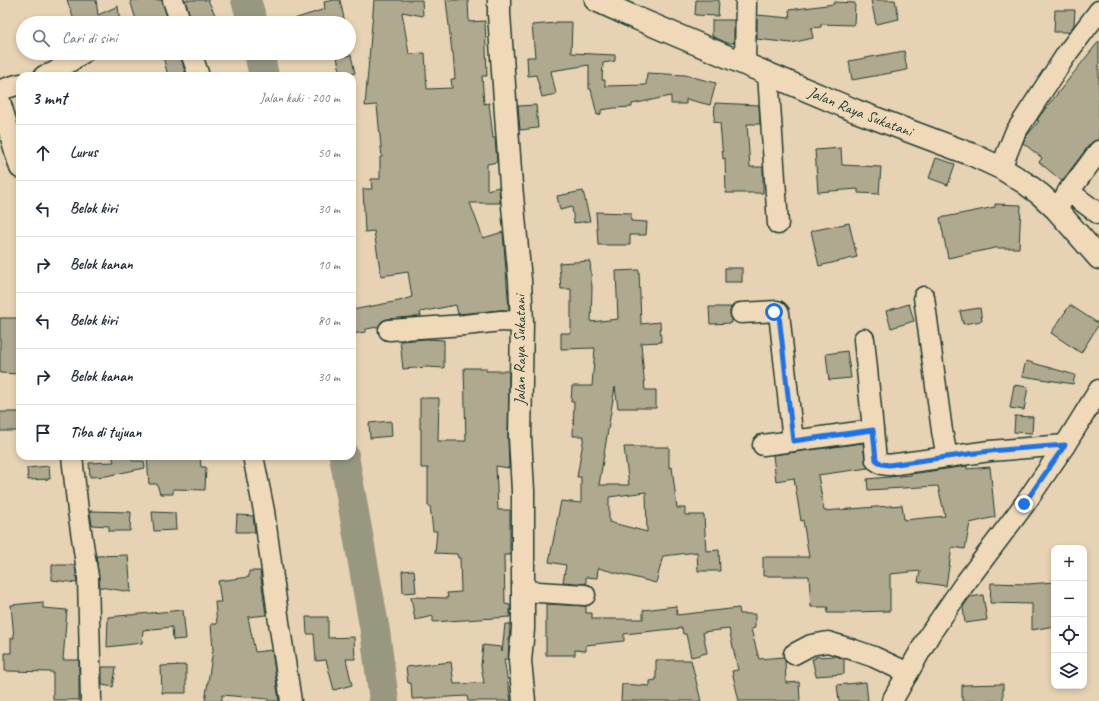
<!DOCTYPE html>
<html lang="id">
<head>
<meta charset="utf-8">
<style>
	body { margin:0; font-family:Caveat,sans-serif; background:#f6f6f7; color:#1f2937 }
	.controls { position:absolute; right:12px; bottom:12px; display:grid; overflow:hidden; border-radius:8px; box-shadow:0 2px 6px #0003 }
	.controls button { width:36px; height:36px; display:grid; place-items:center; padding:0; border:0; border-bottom:1px solid #e0e1e3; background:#fff; color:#1f2937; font:20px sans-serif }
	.stop { position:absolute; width:12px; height:12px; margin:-9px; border:3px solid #1a73e8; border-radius:50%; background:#fff }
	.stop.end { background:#1a73e8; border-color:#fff; box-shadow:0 1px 4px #0008 }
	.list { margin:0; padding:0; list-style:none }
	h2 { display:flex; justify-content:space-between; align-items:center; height:52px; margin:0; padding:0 16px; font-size:17px }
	h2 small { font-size:13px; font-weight:400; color:#747a83 }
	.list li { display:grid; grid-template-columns:26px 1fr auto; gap:12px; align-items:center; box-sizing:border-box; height:56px; padding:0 16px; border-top:1px solid #e0e1e3 }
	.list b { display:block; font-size:15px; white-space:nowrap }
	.list em { font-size:13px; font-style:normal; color:#747a83 }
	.icon { flex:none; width:22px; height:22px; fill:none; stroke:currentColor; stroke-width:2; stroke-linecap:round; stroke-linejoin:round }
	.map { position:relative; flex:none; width:1099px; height:701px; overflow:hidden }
	.search { position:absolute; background:#fff; box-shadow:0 2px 6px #0003; left:16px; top:16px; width:340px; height:44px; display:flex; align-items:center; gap:10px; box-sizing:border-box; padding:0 14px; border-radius:22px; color:#747a83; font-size:15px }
	.panel { position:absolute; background:#fff; box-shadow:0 2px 6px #0003; left:16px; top:72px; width:340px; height:388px; border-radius:12px }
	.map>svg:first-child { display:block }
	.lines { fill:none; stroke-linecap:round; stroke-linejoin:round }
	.river { stroke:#989780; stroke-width:30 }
	.building { fill:#afa990; stroke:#1f3d34; fill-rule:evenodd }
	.minor-casing { stroke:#1f3d34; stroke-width:23 }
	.tertiary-casing { stroke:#1f3d34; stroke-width:25 }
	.secondary-casing { stroke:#1f3d34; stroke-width:25 }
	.minor { stroke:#efd9b8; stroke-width:20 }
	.tertiary { stroke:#efd9b8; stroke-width:22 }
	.secondary { stroke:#efd9b8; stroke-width:22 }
	.route { stroke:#1a73e8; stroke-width:5 }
	.labels { text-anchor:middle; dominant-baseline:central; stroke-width:4; stroke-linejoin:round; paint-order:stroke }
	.street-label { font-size:16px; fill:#1f3d34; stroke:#efd9b8 }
</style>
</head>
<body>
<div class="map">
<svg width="1099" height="701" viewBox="0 0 1099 701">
	<rect width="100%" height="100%" fill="#e7d3b3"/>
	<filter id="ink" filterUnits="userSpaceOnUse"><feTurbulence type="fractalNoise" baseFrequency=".025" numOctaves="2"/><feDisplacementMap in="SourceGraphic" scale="8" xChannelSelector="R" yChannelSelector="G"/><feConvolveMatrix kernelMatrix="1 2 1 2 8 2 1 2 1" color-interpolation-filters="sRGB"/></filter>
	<g filter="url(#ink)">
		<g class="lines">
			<g class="river">
				<polyline points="246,0 253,23"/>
				<polyline points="259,53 264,76"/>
				<polyline points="344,456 375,631 384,701"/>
			</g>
		</g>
		<g class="building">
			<polygon points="67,0 96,0 98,15 118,6 120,23 75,23"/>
			<polygon points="130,0 162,0 169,23 137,23"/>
			<polygon points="185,0 208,0 219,23 192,23"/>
			<polygon points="334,0 340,0 345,23 291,23 291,20 325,9 324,2"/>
			<polygon points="374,0 422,0 423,16 402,12 409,54 425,53 427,89 452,88 451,79 455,79 453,52 452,52 446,0 468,0 469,22 485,21 487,76 482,76 484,104 489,103 493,138 495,138 497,162 487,164 487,190 499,187 500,203 470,203 483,238 503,232 509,310 500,310 458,314 456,305 420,312 421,316 388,319 382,321 378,327 366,329 366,332 352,334 352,310 399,301 412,297 408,272 381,276 374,231 365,232 363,189 372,189 371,179 380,179 380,157 382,157 377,105 365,106"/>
			<polygon points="696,0 719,0 718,16 695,15"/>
			<polygon points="871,0 895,0 899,19 876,24"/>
			<polygon points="834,2 855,3 854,25 821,24 821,27 811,28 813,38 791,43 757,39 757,15 790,18 789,10 834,4"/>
			<polygon points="1055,10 1075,10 1074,25 1069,32 1054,32"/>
			<polygon points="712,20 734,20 734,43 727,43 712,36"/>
			<polygon points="556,22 572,22 571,53 615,55 615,61 603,63 602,80 605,80 605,86 646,85 647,73 685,75 716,83 710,105 686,99 686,104 671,104 671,96 632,104 632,107 614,108 601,110 601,114 597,115 591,89 589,89 589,65 551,71 556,94 542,97 536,75 528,76 527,57 535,57 532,25 556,23"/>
			<polygon points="1099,41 1099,140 1094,141 1090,144 1062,181 1039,162 1042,158 1023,143 1025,138 1039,121 1037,120 1042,113"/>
			<polygon points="904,51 907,70 852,80 849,61"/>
			<polygon points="162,53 180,53 186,76 168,76"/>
			<polygon points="351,55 355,73 341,76 337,57"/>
			<polygon points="715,103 759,105 760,124 747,124 750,167 763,167 763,193 726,193 725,158 723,159 720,123 714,122"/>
			<polygon points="536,105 538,128 520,130 518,106"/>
			<polygon points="841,148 842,165 881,167 879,194 858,193 858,189 818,192 815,150"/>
			<polygon points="936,158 955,164 948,185 929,178"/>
			<polygon points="583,191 590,221 574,223 572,207 560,210 557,196"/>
			<polygon points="995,204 1021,205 1019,248 995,248 948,258 940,218 995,207"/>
			<polygon points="596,212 631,213 631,221 647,222 646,235 630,235 630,245 598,245"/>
			<polygon points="849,223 857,257 819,266 811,231"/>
			<path d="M 590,261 L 592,288 L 591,322 L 618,319 L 616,271 L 639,270 L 641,324 L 660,322 L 661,342 L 641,343 L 645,390 L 656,390 L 656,408 L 618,408 L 615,387 L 599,485 L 629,485 L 624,447 L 669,447 L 669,468 L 672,467 L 677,508 L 685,508 L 685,515 L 704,515 L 706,551 L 719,550 L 720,571 L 698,571 L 697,552 L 663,556 L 656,583 L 598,568 L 597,578 L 586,577 L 586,584 L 563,582 L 566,565 L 549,562 L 561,501 L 581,503 L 581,477 L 577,477 L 584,436 L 573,436 L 574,402 L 571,402 L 572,386 L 592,386 L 595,348 L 561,349 L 561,333 L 571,333 L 571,289 L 561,289 L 559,263 ZM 646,492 L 647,532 L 609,522 L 609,497 Z"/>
			<rect x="725" y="268" width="17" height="14"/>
			<polygon points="909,304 914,321 891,328 886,311"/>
			<polygon points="1070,305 1099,324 1081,353 1051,333"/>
			<polygon points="709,307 731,307 730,313 732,323 710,324"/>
			<polygon points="980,308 982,321 963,324 960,311"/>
			<polygon points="0,318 20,318 20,374 0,373"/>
			<polygon points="426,339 444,340 444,368 427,367 403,369 400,341"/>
			<polygon points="847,351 851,378 829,380 826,354"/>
			<polygon points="1026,361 1075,375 1073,384 1022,376"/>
			<polygon points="464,368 486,368 486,371 509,371 508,437 509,468 496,466 498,510 510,510 510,555 504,555 505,604 510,605 510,617 433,622 433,616 415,620 411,597 448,598 447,593 461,592 460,558 458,558 457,554 435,553 437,531 433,531 430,506 428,506 428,468 421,468 421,429 420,429 420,398 439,398 438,441 466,441"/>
			<polygon points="1014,385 1028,387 1024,410 1010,408"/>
			<rect x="0" y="412" width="20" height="19"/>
			<polygon points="1015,416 1033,417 1032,433 1014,432"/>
			<polygon points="391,421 392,436 370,438 369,423"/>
			<polygon points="863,443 865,461 868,468 818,475 824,511 902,505 904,520 945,516 938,486 868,490 867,479 911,475 911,474 967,466 967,469 990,467 995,517 970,523 965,549 952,547 946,586 918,582 920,571 890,574 890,611 851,612 851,613 827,613 828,607 811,607 809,576 763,576 763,557 809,557 803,520 801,521 794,478 776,481 773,455"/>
			<polygon points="112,456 132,456 132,461 144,461 145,468 106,476 90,477 89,463 114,462"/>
			<polygon points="147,456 200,456 201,467 206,467 205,490 173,489 173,494 160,494 157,484 149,484"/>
			<polygon points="49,466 50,479 28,480 27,468"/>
			<polygon points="90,511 131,512 130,531 109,531 109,526 92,525"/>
			<polygon points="152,512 175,513 176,530 154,531"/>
			<polygon points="237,515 253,516 255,532 236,532"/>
			<polygon points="128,555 131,592 100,587 96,556"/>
			<polygon points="52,565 75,565 77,583 52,580"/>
			<polygon points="414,570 416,592 403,593 402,571"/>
			<polygon points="249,571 260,571 266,615 248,617 255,652 272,650 279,701 268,701 268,699 222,695 222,701 205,701 213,650 211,624 217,624 215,602 221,602 218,581 249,577"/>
			<polygon points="1054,582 1054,626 1032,630 1032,604 990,603 991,583 1028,584"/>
			<polygon points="983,595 987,620 965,623 963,607 970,597"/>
			<polygon points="43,602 43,608 67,610 63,660 79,660 79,700 53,700 53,672 5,671 5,653 11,653 11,638 14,638 11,605"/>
			<polygon points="546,604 586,606 586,613 592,613 592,619 643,619 643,610 676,606 677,615 739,608 740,614 755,614 755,628 751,629 759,659 783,657 785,660 786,683 799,682 800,701 739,701 732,671 738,670 729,629 703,632 707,653 691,657 686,634 683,634 682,628 624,634 624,641 586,645 586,651 575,650 575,655 546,655"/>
			<polygon points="183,610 186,639 173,640 172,627 143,630 142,643 107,647 108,617"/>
			<polygon points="306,617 328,617 328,638 354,637 355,659 346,659 352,685 334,690 326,660 316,661 314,634 307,634"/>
			<polygon points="505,624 510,624 508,659 504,659 511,701 468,701 467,696 412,699 411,683 408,683 406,667 451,662 454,684 484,683 481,665 483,645 501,647 502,652"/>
			<polygon points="836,656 844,659 844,674 816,676 812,659 815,659 815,657"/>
			<polygon points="656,660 691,660 701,701 621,701 622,684 650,686 650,681 656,680"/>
			<polygon points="186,665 186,693 162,693 161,666"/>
			<polygon points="102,667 116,667 113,687 102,685"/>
			<polygon points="866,682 868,701 839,701 837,685"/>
			<polygon points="1003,684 1003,701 962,701 962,685"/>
		</g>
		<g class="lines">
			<g class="minor-casing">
				<g id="minor">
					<polyline points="173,0 181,23"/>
					<polyline points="191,53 199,76"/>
					<polyline points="745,64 746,0"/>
					<polyline points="768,74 778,224"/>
					<polyline points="44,76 53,73 83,53"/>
					<polyline points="0,90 20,84"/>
					<polyline points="0,101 20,168"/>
					<polyline points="1001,168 1015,133 1068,52 1099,11"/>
					<polyline points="1068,191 1099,214"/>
					<polyline points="1056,209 1099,151"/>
					<polyline points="924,297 942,431 947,457"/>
					<polyline points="741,313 777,311 779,313 793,441 873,430"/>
					<polyline points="389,330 465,325 501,321 522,322"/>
					<polyline points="864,339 876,460 882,464 889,465 990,451 1065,445"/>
					<polyline points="763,445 793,441"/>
					<polyline points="72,456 78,511 88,577 91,701"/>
					<polyline points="253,456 264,511 279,622 291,701"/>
					<polyline points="523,591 585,595"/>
					<polyline points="794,654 811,645 828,642 854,650 874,657 908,673"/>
					<polyline points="892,701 930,634 963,586 1024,505 1065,445 1099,390"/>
				</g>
			</g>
			<g class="tertiary-casing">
				<g id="tertiary">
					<path id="s1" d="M 596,0 L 629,15 L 856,111 L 973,155 L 1001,168 L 1025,183 L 1041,195 L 1056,209 L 1099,258"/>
				</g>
			</g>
			<g class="secondary-casing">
				<polyline id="secondary" points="499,0 499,14 511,185 520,280 522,322 520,437 523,491 523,629 520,661 524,701"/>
			</g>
			<use href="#minor" class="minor"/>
			<use href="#tertiary" class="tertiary"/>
			<use href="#secondary" class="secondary"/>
		</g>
	</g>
	<g class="lines" filter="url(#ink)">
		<polyline class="route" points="774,312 777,312 779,315 793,441 873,430 876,460 882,464 889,465 990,451 1065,445 1024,504"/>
	</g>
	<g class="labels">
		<g class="street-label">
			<text stroke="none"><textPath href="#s1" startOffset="287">Jalan Raya Sukatani</textPath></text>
			<text transform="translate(520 350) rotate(-90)">Jalan Raya Sukatani</text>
		</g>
	</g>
</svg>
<div class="controls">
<button>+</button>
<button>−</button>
<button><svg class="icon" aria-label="locate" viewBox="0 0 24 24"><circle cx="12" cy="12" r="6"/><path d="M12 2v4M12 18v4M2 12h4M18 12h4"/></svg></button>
<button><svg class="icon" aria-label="layers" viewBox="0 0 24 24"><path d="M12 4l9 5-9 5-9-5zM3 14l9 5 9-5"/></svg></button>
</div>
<div class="stop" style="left:774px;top:312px"></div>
<div class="stop end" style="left:1024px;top:504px"></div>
<div class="search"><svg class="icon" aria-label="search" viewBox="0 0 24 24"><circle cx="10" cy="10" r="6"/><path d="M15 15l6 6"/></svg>Cari di sini</div>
<section class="panel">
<h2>3 mnt<small>Jalan kaki · 200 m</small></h2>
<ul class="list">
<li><svg class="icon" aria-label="ahead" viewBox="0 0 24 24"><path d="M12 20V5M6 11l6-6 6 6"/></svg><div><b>Lurus</b></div><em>50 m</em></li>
<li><svg class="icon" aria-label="left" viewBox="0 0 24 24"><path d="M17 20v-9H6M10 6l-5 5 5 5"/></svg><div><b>Belok kiri</b></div><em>30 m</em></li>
<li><svg class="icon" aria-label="right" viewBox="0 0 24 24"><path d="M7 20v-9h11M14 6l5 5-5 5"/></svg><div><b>Belok kanan</b></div><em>10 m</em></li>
<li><svg class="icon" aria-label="left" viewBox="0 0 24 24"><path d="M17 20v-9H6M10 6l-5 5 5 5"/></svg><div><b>Belok kiri</b></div><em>80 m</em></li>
<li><svg class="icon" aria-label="right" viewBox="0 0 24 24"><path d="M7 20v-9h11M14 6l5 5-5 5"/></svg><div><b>Belok kanan</b></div><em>30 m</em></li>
<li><svg class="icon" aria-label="arrive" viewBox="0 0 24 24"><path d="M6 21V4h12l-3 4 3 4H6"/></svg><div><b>Tiba di tujuan</b></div></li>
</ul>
</section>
</div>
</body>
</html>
